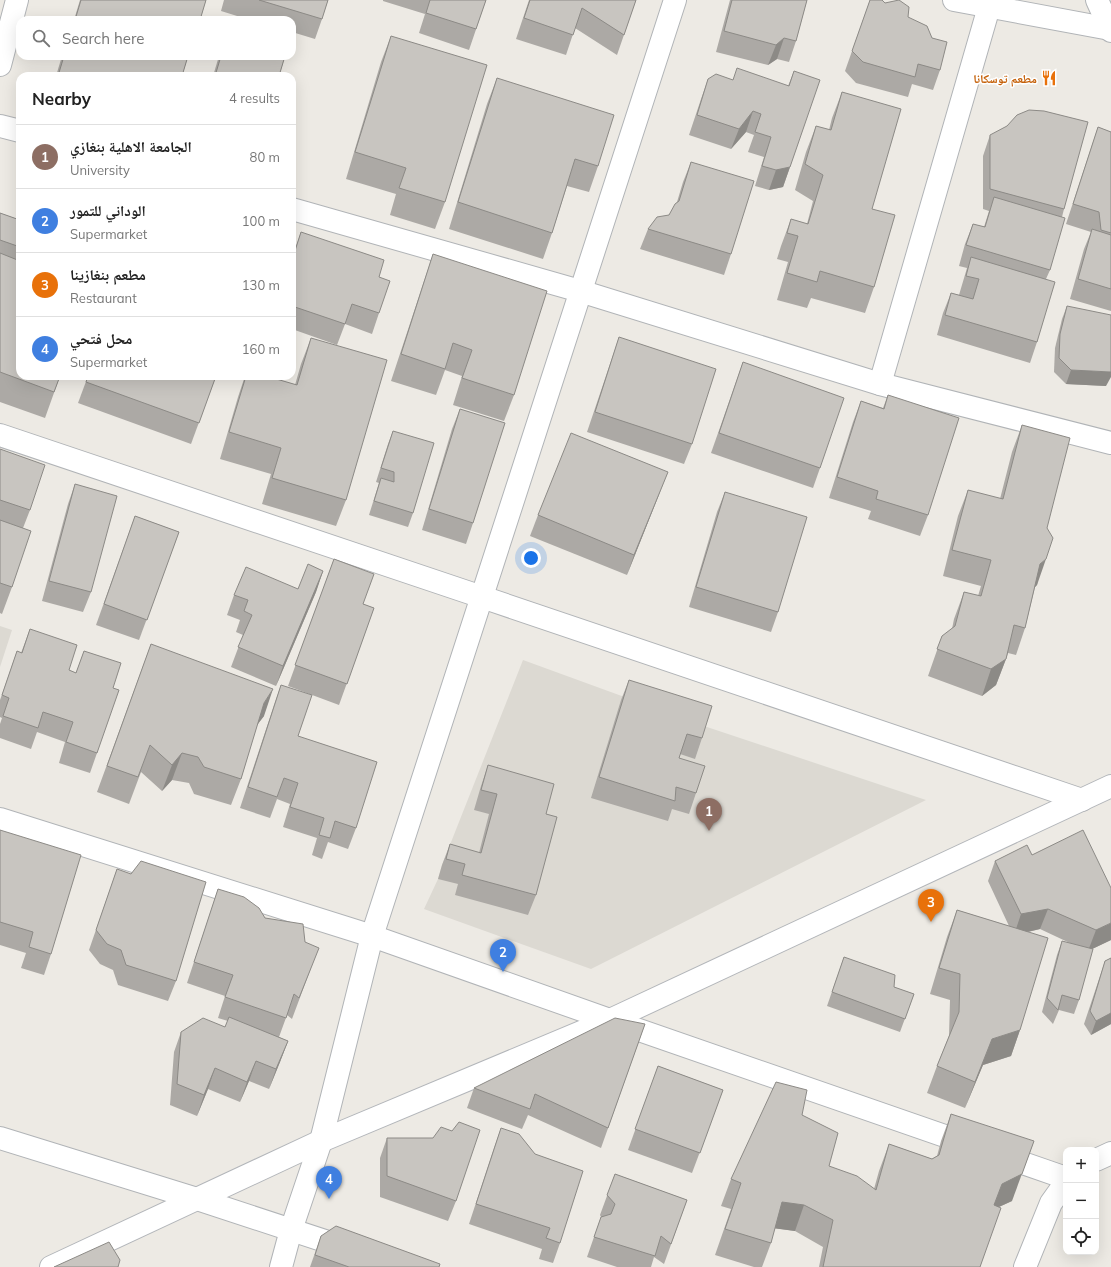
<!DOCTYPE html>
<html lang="en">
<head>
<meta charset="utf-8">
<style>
	body { margin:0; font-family:Mulish,"Noto Naskh Arabic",sans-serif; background:#f6f6f6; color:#222 }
	.controls { position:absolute; right:12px; bottom:12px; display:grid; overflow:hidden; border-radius:8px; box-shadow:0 4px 16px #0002 }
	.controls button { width:36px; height:36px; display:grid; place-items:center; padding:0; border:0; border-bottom:1px solid #e0e0e0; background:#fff; color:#222; font:20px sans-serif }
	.you { position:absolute; left:531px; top:558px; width:14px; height:14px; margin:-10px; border:3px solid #fff; border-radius:50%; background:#1a73e8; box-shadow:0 0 0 6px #1a73e833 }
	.badge { display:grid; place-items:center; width:26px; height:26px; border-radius:50%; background:#d74640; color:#fff; font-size:13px; font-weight:700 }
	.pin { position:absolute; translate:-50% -33px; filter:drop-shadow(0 1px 2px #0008) }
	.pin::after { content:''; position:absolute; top:21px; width:14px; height:12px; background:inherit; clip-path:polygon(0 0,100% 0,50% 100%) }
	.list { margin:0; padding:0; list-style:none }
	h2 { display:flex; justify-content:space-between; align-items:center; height:52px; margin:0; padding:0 16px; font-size:17px }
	h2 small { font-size:13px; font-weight:400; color:#767676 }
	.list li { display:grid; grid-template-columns:26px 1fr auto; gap:12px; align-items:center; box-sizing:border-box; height:64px; padding:0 16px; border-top:1px solid #e0e0e0 }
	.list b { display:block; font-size:15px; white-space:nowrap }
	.list p { margin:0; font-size:13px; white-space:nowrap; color:#767676 }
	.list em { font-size:13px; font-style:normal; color:#767676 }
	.icon { flex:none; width:22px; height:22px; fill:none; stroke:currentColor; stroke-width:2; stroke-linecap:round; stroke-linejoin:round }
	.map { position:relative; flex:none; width:1111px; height:1267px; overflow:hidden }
	.search { position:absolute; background:#fff; box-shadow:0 4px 16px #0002; left:16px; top:16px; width:280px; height:44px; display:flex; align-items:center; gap:10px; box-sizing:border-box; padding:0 14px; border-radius:12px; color:#767676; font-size:15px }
	.panel { position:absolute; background:#fff; box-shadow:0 4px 16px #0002; left:16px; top:72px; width:280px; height:308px; border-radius:12px }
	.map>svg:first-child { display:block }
	.education { fill:#dcd9d2 }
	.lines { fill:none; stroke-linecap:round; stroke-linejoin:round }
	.street-casing { stroke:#b1b4b7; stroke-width:24 }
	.secondary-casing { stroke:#b3b6ba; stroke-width:24 }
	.street { stroke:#fff; stroke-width:22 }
	.secondary { stroke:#fff; stroke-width:22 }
	.wall { fill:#aca9a5 }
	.shaded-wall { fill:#8c8a86 }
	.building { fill:#c8c5c0; stroke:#8c8a86 }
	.labels { text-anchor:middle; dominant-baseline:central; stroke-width:3; stroke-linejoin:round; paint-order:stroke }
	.food-label { font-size:12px; font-weight:bold; fill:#c56008; stroke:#fff; text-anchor:end }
</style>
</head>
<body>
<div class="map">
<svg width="1111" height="1267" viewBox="0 0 1111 1267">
	<rect width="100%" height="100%" fill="#edeae4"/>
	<g class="education">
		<polygon points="0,626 12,630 0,667"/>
		<polygon points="523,660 704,726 926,800 591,969 424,909 438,879 442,865"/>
	</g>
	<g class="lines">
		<g class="street-casing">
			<g id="street">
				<polyline points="954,0 1110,29"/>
				<polyline points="1097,0 1111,31"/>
				<polyline points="0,65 17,0"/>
				<polyline points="0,126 20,131"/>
				<polyline points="292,209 580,291 880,384 1111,443"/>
				<polyline points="880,384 989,7"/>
				<polyline points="0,435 482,597 1082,800"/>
				<polyline points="0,819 372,936 610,1020 1066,1178"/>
				<polyline points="0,1138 197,1199 404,1267"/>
				<polyline points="1096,1160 1111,1153"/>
				<polyline points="281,1267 291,1230 321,1141 372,936 675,0"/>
				<polyline points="1025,1267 1051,1203 1066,1182"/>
			</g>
		</g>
		<g class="secondary-casing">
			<polyline id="secondary" points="51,1267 321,1141 610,1020 1111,786"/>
		</g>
		<use href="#street" class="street"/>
		<use href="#secondary" class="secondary"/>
	</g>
	<g class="wall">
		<polygon points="80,0 206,0 200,20 74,20"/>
		<polygon points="224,0 328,0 322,19 315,39 292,32 292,20 250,20 221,11"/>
		<polygon points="383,0 486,0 469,50 419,33 425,14 383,1"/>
		<polygon points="529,0 636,0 617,55 575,28 566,55 516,39"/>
		<polygon points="730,0 807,0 796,41 789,62 777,59 768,65 716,52"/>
		<polygon points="870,0 885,3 908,17 940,70 933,90 912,84 908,97 856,83 845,71"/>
		<polygon points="391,36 445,202 435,229 390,215 396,194 346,179 381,62"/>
		<polygon points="62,56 188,56 182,76 56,76"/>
		<polygon points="219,56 285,56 279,76 213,76"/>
		<polygon points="794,71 790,167 783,187 769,190 755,186 764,157 748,152 754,135 746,132 731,149 689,135 701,99 708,79 733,80 788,86"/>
		<polygon points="497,78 598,166 589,192 567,186 552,233 543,259 449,229 487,104"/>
		<polygon points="842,92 872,209 874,287 865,313 811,298 807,308 777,300 788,262 777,259 781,246 791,219 807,224 813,201 795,190 806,152 816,126 829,130 832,118"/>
		<polygon points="1098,127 1111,132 1111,311 1070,299 1084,249 1091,232 1066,224 1091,148"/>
		<polygon points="990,135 1064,209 1062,217 1050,270 1046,279 1037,342 1030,363 937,335 943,313 951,293 959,295 967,268 959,266 965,244 973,224 984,227 989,211 983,209 983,156"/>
		<polygon points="691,162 731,254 724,275 640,249 648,229 669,215 677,202 683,182"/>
		<polygon points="20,209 20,253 17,260 60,376 45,418 0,402 0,213 17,219"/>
		<polygon points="301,232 379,277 379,313 372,334 345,324 337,345 292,329 292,258"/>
		<polygon points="433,254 514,395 504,421 453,405 462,376 445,370 436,395 391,381 424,281"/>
		<polygon points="1067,306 1106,386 1066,384 1054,372 1055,348 1062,319"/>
		<polygon points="619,337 692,444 684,464 587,432 612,358"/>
		<polygon points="311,338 346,500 336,526 262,504 271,474 220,459 238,397 245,376 266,376 295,385 301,364"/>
		<polygon points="743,362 820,468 813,488 711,453"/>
		<polygon points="88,376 216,376 191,444 78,403"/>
		<polygon points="888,395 928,515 920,536 868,519 871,511 829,498 853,422 861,401 883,408"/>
		<polygon points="460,409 473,523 466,544 422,530 452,429"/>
		<polygon points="1022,425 1047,528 1037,585 1035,587 1025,628 1016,655 1008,653 1006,659 996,685 982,696 928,676 942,636 952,629 954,619 964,592 978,596 981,586 943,576 958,516 968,490 1000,499 1012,452"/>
		<polygon points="393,431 413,513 408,527 369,515 379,483 376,482 388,444"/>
		<polygon points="0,449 30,510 23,528 12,587 2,614 0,613"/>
		<polygon points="75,484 91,592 83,612 42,601 68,504"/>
		<polygon points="660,492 627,575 530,536 538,515"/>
		<polygon points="725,492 778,612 771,632 689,607 717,512"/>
		<polygon points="135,516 179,532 139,640 96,625"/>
		<polygon points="334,559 363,604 374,608 339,705 288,686"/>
		<polygon points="323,571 316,592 276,686 231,667 243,635 236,632 240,620 227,615 234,595 298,589"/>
		<polygon points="30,629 69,670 76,673 84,651 113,688 97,753 90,773 59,763 65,742 37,732 31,749 0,738 0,724 2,718 0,717 0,700 17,651 21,653"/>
		<polygon points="151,644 264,716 257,725 241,779 231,805 194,794 189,783 172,780 162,791 141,772 129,804 97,792"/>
		<polygon points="629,680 702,738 695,759 680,754 679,758 696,793 689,814 672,809 668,821 591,798 621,700"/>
		<polygon points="281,685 298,736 356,828 348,849 328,842 322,859 312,855 317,838 283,827 290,804 277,799 270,818 240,808 274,705"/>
		<polygon points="488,765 546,814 536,895 528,915 455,895 458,884 438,879 442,865 450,844 479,853 489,814 474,810 481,786"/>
		<polygon points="0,830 51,954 44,975 21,968 26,953 0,945"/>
		<polygon points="1032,855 1111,940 1092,949 1079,1000 1074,1014 1059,1010 1053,1024 1042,1012 1057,955 1062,941 1072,944 1040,929 1028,932 1020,1030 1011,1056 983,1065 965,1108 927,1093 937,1066 949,1036 950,1000 930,994 947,937 957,910 1009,926 988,881 995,861"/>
		<polygon points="117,869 176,981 168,1001 118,985 113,970 100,964 89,950"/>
		<polygon points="218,889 265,918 305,942 311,968 292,1019 287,1015 279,1037 288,1041 280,1062 269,1089 249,1081 240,1102 208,1089 197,1116 170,1105 174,1052 181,1032 225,1027 228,1021 218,1018 225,996 187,983"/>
		<polygon points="844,957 894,987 914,994 900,1032 827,1006"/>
		<polygon points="1111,958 1111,1024 1091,1035 1084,1024 1105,961"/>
		<polygon points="645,1024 601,1148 528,1115 522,1129 467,1108 474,1088"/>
		<polygon points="658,1066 723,1090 692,1173 628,1150"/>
		<polygon points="951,1114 1012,1201 999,1207 980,1267 819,1267 823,1247 795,1231 774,1228 771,1243 762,1267 754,1267 715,1255 731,1209 721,1206 731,1179 802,1115 829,1166 874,1189 879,1171 889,1144 932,1159 937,1156 941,1141"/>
		<polygon points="501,1128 560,1243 553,1263 539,1259 542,1249 469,1224 494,1148"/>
		<polygon points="387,1138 456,1201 448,1221 380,1197 380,1158"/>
		<polygon points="615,1174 687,1200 664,1264 654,1257 651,1267 617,1267 587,1257 601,1217 600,1215"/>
		<polygon points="321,1236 439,1267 310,1267"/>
	</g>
	<g class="shaded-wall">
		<polygon points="784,38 777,59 768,65 776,45"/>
		<polygon points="753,111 746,132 731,149 739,129"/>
		<polygon points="790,167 783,187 769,190 776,170"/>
		<polygon points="1071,370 1111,372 1111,377 1106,386 1066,384"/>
		<polygon points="668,472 660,492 627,575 634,555"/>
		<polygon points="1046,559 1037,585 1031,591 1040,564"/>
		<polygon points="323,571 316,592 276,686 283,666"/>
		<polygon points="1006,659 996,685 982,696 991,669"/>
		<polygon points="273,689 264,716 254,729 264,703"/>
		<polygon points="182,753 172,780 162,791 172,765"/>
		<polygon points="1048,909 1040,929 1014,935 1021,914"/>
		<polygon points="1111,923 1111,940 1088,951 1096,930"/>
		<polygon points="1111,1013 1111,1024 1091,1035 1096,1021"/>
		<polygon points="1020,1030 1011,1056 983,1065 965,1108 975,1082 992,1039"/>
		<polygon points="288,1041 280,1062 269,1089 276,1069"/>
		<polygon points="256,1061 249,1081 240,1102 247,1082"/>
		<polygon points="215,1068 208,1089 197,1116 204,1095"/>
		<polygon points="1034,1141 1012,1201 992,1210 1002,1184"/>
		<polygon points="782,1202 804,1205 795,1231 772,1228"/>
	</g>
	<g class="building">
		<polygon points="81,0 206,0 200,20 75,20"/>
		<polygon points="259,0 328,0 322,19"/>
		<polygon points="430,0 486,0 476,29 426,13"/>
		<polygon points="530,0 636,0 624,35 582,8 573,35 524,18"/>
		<polygon points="732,0 807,0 796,41 784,38 776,45 724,31"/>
		<polygon points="870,0 882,0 885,3 899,0 909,7 908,17 927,26 932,38 947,42 940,70 918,64 915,77 863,62 852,51"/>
		<polygon points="391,36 487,65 445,202 399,188 406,168 355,152"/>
		<polygon points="64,56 188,56 182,76 58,76"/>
		<polygon points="221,56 285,56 279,76 215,76"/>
		<polygon points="737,68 789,86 794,71 820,80 790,167 776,170 762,166 771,137 755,132 761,114 753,111 739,129 697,115 708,79 716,74 733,80"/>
		<polygon points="497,78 614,115 598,166 575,159 552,233 458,202"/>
		<polygon points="842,92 901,109 872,209 895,215 874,287 820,271 817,282 787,273 798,236 787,233 791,219 808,224 823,175 805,164 816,126 831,130"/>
		<polygon points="1029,110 1044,111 1088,122 1064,209 990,189 990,135 1007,126 1017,115"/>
		<polygon points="1098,127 1111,132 1111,233 1101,230 1099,212 1073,204"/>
		<polygon points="691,162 754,181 731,254 648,229 657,217 669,215 675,204 679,201"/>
		<polygon points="994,197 1065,218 1050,270 966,245 973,224 985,227"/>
		<polygon points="20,210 20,247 0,240 0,213 17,219"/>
		<polygon points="1092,229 1111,235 1111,289 1078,279"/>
		<polygon points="301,232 384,260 379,277 390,281 379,313 352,304 345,324 292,306 292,260"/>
		<polygon points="0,253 20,261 20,376 60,376 54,392 0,372"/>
		<polygon points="433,254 547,291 514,395 462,378 472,350 453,343 445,369 401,354"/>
		<polygon points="971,257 1055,282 1037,342 945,315 951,293 973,299 979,279 966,276"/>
		<polygon points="1067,306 1111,315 1111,372 1071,370 1059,358 1060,334"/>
		<polygon points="619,337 716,369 692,444 595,412"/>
		<polygon points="311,338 387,360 346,500 272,478 281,448 229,432 246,376 266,376 297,385"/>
		<polygon points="743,362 844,398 820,468 719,433"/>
		<polygon points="88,376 216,376 199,423 86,382"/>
		<polygon points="888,395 959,418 928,515 876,499 878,491 837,477 861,401 884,409"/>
		<polygon points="460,409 505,423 473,523 429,509"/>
		<polygon points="1022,425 1070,438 1047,528 1053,538 1046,559 1040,564 1025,628 1014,625 1006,659 991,669 937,649 942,636 955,626 964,592 981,596 991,560 952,550 968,490 1003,499"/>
		<polygon points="393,431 434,443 413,513 374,501 381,478 394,482 394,472 381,468"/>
		<polygon points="571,433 668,472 634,555 538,515"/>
		<polygon points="0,449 45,465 30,510 0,500"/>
		<polygon points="75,484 117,496 91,592 49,581"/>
		<polygon points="725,492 807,517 778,612 696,587"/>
		<polygon points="135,516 179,532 147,620 104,604"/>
		<polygon points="0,520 31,531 12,587 0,583"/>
		<polygon points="334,559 374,574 363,604 374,608 347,684 295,665"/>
		<polygon points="308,564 323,571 283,666 238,647 252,615 244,611 248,600 234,595 246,567 298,589"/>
		<polygon points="30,629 77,645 69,670 76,673 84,651 121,663 113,688 119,690 97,753 66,742 73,722 43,712 38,728 3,716 9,698 2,695 17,651 22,653"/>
		<polygon points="151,644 273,689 264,703 241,779 204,767 198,757 182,753 172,765 150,745 138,777 107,766"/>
		<polygon points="629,680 712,706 702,738 687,734 679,758 705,766 696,793 676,787 675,801 599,777"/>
		<polygon points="281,685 312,695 298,736 377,762 356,828 335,821 330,838 319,835 324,818 290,807 298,783 284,778 277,797 248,787"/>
		<polygon points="488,765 554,784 546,814 557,817 536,895 462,875 465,864 446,859 450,844 481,853 497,794 481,790"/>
		<polygon points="0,830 81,855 51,954 29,947 33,932 0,922"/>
		<polygon points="1083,830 1111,888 1111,923 1096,930 1048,909 1021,914 995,861 1027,845 1032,855"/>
		<polygon points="141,861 206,882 176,981 126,965 121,950 107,944 96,930 117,869 131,874"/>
		<polygon points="218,889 244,897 259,908 265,918 303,924 305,942 319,948 299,998 294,994 286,1018 225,997 233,975 194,962"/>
		<polygon points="957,910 1048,938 1020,1030 992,1039 975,1082 937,1066 959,1012 960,974 939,968"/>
		<polygon points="1062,941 1093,949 1079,1000 1062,995 1058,1010 1047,998"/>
		<polygon points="844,957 895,975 894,987 914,994 905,1019 832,992"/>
		<polygon points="1111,958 1111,1013 1096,1021 1090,1011 1105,961"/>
		<polygon points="229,1017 288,1041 276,1069 256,1061 247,1082 215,1068 204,1095 177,1084 181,1032 203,1018 225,1027"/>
		<polygon points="615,1018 645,1024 608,1128 535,1094 530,1109 474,1088"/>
		<polygon points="658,1066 723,1090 700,1153 635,1129"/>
		<polygon points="776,1082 807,1090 802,1115 838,1133 829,1166 857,1176 876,1190 889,1144 932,1159 939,1155 951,1114 1034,1141 1022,1174 1002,1184 994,1205 1001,1208 980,1267 823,1267 833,1220 804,1205 782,1202 771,1243 725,1229 741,1183 731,1179"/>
		<polygon points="459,1122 480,1130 456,1201 387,1176 387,1138 433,1138 441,1127 452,1131"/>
		<polygon points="501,1128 519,1134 535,1154 583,1171 560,1243 546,1238 550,1228 476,1204"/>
		<polygon points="615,1174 687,1200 671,1244 661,1236 655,1256 594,1237 601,1217 611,1214 615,1204 607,1195"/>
		<polygon points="336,1226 440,1264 439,1267 349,1267 315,1255 321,1236"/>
		<polygon points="109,1242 120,1260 118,1267 54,1267"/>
	</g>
	<defs>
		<g id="restaurant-bare" transform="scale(1.2)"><path d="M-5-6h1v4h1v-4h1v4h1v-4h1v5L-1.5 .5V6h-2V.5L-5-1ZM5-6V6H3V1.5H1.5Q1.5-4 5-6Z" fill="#e8710a" stroke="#fff" stroke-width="2.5" paint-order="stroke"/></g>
	</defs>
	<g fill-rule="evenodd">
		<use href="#restaurant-bare" x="1049" y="78"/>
	</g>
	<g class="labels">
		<g class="food-label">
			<text x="1037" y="78">مطعم توسكانا</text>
		</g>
	</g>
</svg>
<div class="controls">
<button>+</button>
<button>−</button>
<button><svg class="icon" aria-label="locate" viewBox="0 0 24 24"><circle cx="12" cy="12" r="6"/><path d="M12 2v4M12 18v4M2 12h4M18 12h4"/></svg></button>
</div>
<div class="you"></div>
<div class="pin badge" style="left:709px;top:831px;background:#8d6e63">1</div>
<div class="pin badge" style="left:503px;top:972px;background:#3f7fe0">2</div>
<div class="pin badge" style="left:931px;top:922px;background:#e8710a">3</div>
<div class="pin badge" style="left:329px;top:1199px;background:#3f7fe0">4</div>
<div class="search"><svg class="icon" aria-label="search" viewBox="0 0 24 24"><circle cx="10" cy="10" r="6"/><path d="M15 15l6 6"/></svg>Search here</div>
<section class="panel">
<h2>Nearby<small>4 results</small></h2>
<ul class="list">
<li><span class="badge" style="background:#8d6e63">1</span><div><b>الجامعة الاهلية بنغازي</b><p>University</p></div><em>80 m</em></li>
<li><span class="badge" style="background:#3f7fe0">2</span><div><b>الوداني للتمور</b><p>Supermarket</p></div><em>100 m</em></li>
<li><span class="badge" style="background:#e8710a">3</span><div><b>مطعم بنغازينا</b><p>Restaurant</p></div><em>130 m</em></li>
<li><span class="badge" style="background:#3f7fe0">4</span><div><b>محل فتحي</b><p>Supermarket</p></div><em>160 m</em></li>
</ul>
</section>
</div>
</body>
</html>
